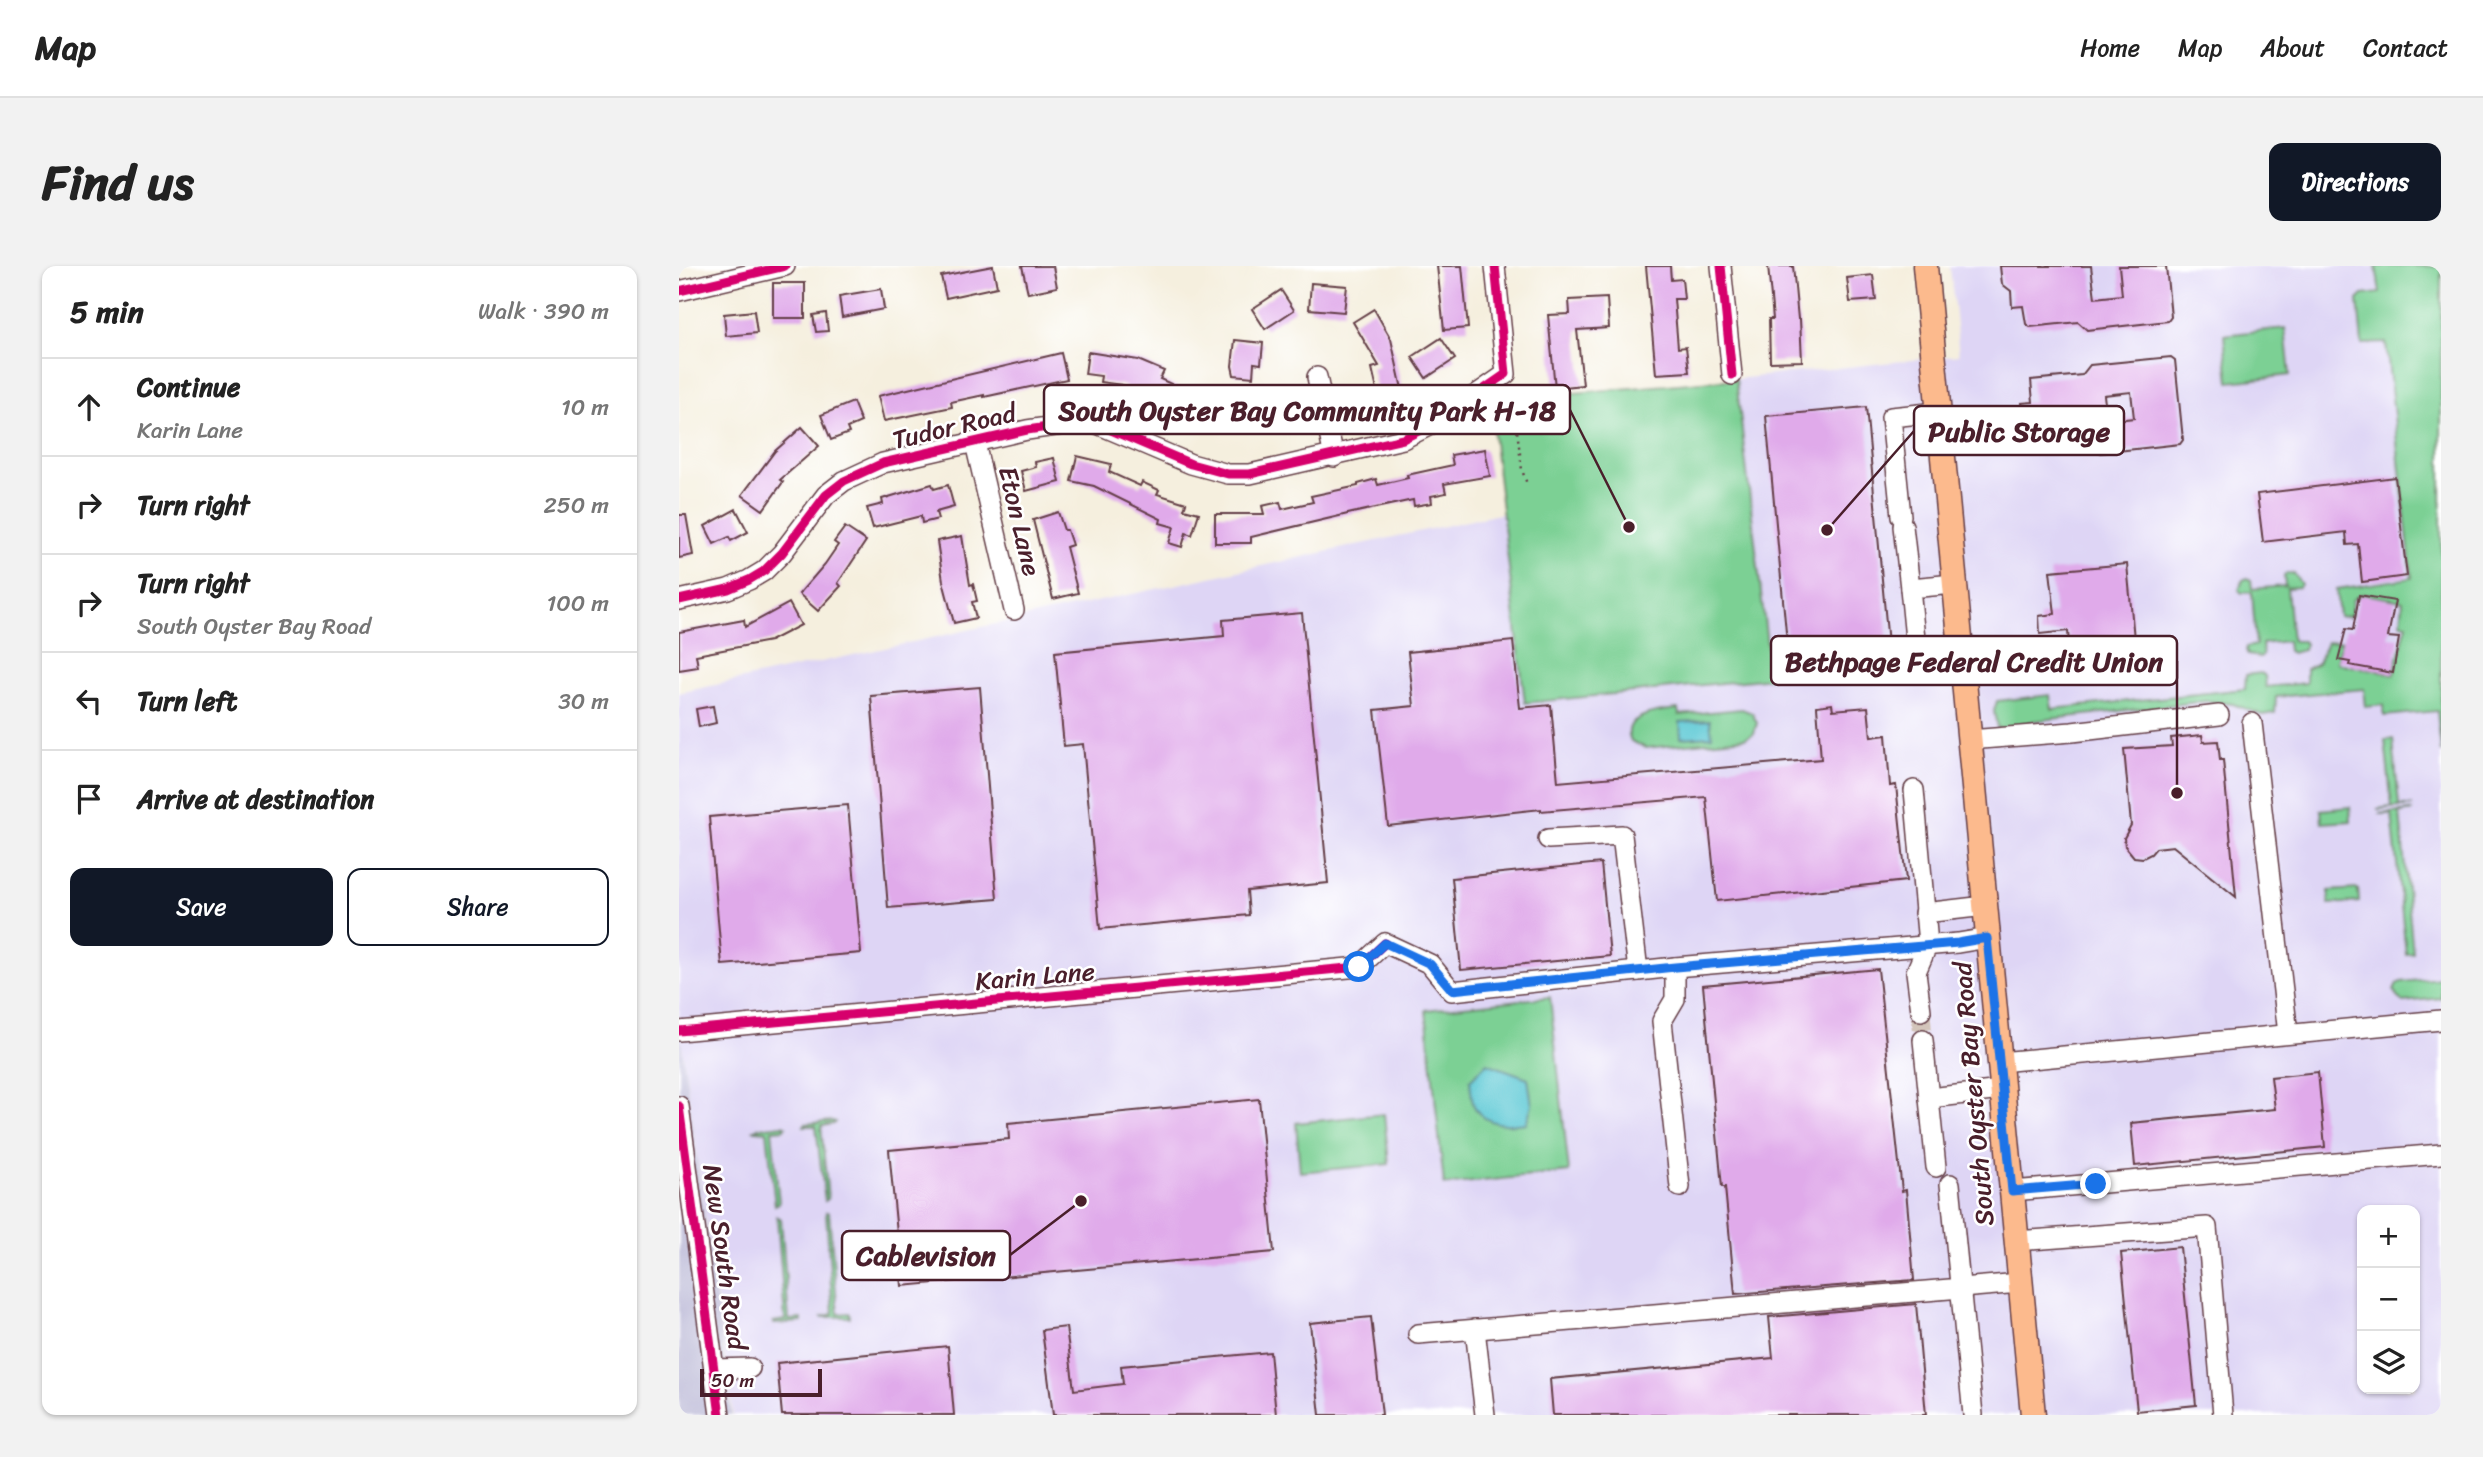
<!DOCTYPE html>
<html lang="en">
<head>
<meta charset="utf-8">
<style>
	body { margin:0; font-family:Sriracha,sans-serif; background:#f2f2f2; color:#222 }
	.controls { position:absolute; right:21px; bottom:21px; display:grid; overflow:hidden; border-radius:14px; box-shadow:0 2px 5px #0004 }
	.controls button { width:63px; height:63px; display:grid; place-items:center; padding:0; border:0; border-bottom:2px solid #e0e0e0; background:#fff; color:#222; font:35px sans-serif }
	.scale { position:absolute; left:21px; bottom:18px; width:122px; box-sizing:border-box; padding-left:7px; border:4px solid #4a1f2b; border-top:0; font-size:19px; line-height:24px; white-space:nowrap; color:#4a1f2b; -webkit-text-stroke:5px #fff; paint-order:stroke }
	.stop { position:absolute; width:21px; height:21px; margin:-16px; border:5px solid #1a73e8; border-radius:50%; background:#fff }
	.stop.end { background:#1a73e8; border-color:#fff; box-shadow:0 2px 7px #0008 }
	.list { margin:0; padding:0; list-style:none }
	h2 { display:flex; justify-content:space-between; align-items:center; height:91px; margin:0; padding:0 28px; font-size:30px }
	h2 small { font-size:23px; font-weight:400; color:#767676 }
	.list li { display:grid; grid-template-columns:46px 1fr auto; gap:21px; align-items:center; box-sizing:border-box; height:98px; padding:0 28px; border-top:2px solid #e0e0e0 }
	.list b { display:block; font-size:26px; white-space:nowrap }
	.list p { margin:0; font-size:23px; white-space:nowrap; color:#767676 }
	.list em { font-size:23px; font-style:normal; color:#767676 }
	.actions { display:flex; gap:14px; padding:21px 28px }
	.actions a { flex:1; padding:16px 0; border:2px solid #111827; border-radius:14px; text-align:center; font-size:24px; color:#111827 }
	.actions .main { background:#111827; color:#fff }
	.icon { flex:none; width:38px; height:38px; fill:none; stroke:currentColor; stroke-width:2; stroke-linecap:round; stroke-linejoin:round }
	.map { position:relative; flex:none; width:1762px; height:1149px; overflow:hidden; border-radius:14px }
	header { display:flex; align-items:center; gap:42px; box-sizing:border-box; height:98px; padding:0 35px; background:#fff; border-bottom:2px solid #e0e0e0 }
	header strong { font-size:33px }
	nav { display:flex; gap:38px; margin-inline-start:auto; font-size:24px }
	.intro { display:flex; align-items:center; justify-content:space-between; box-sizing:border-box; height:168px; padding:0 42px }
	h1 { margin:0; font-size:49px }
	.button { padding:18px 32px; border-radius:14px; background:#111827; color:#fff; font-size:24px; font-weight:700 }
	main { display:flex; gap:42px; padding:0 42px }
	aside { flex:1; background:#fff; border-radius:14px; box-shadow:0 2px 5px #0004 }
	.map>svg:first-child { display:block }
	.built { fill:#ded5f5; fill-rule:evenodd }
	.industrial { fill:#c3c1db }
	.green { fill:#7bd094; stroke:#627860; stroke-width:2 }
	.water { fill:#5dc9d5; stroke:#547480; stroke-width:2 }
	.building { fill:#e0aaea; fill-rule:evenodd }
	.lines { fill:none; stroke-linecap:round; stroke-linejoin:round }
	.minor-tunnel { stroke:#d3c5ba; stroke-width:19; stroke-dasharray:19 10; stroke-linecap:butt }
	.minor-casing { stroke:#643e46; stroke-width:22 }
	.major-casing { stroke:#643e46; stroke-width:27 }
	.path { stroke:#643e46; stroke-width:2.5; stroke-dasharray:2 5; stroke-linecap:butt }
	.minor { stroke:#fff; stroke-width:19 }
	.major { stroke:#fcba8d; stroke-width:24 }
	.cycleway-casing { stroke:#fff; stroke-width:13 }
	.cycleway { stroke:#d6006c; stroke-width:9 }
	.route { stroke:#1a73e8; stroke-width:9 }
	.labels { text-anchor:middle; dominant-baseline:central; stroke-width:5; stroke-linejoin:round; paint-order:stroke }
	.street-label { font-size:26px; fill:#4a1f2b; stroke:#fff }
	.leader { fill:none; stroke:#4a1f2b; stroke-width:2.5 }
	.callout-dot { fill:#4a1f2b; stroke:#fff; stroke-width:2.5 }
	.callout { fill:#fff; stroke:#4a1f2b; stroke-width:2.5 }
	.callout-label { font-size:28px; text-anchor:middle; font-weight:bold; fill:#4a1f2b }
</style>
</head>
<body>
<header>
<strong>Map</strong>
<nav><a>Home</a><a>Map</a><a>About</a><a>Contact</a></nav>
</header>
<div class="intro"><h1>Find us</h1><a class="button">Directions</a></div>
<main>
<aside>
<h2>5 min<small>Walk · 390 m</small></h2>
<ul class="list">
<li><svg class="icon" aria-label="ahead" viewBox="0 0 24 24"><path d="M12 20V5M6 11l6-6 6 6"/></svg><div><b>Continue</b><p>Karin Lane</p></div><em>10 m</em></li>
<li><svg class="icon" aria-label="right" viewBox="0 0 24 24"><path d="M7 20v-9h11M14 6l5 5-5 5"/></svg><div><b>Turn right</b></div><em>250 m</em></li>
<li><svg class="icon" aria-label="right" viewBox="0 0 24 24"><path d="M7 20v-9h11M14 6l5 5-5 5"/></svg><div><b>Turn right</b><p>South Oyster Bay Road</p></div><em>100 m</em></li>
<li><svg class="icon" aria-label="left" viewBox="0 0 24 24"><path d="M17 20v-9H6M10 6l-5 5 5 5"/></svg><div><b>Turn left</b></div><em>30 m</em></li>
<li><svg class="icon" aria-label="arrive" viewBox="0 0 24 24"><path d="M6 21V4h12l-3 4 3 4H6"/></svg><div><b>Arrive at destination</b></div></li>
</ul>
<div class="actions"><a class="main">Save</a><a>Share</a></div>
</aside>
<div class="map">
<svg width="1762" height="1149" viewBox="0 0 1762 1149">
	<rect width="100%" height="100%" fill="#fff"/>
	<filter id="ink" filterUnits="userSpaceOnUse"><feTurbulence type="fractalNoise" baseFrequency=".0143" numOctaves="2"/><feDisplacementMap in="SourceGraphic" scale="14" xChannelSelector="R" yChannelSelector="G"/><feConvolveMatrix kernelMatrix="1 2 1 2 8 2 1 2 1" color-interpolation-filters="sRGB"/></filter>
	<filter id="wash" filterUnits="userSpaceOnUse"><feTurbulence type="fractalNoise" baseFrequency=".00686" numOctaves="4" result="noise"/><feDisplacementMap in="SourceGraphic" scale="28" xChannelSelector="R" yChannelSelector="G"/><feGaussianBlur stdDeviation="1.57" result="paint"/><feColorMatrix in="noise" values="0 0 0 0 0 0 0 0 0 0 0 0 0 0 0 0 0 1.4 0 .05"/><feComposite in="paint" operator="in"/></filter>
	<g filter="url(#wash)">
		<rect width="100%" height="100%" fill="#f5efde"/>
		<path class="built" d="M 1271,0 L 1762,0 L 1762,1149 L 54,1149 L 0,758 L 0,427 L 825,247 L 846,437 L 1092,411 L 1057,113 L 1280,89 ZM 1683,944 L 1736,944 L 1736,1123 L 1683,1123 Z"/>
		<polygon class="industrial" points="0,758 20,908 53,1149 0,1149"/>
		<g class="green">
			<polygon points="1697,0 1762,0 1762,487 1758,445 1705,450 1704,439 1687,441 1685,423 1597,431 1596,447 1583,449 1554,438 1528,435 1354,455 1337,461 1318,462 1315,445 1318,435 1371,429 1373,443 1566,423 1567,409 1582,407 1586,410 1587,421 1627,417 1627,403 1639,397 1648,376 1662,375 1658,397 1715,408 1728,358 1722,357 1724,335 1684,328 1673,334 1672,350 1660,351 1657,323 1733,312 1707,77 1683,78 1679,34 1684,29 1701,27"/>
			<polygon points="1606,62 1611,109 1550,116 1545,69"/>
			<polygon points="1057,113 1092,412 846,437 810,134"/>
			<polygon points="1608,307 1615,308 1622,318 1620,321 1608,322 1613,375 1624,375 1626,378 1624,384 1613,387 1609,385 1608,375 1583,378 1584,389 1581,391 1569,389 1567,384 1568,381 1577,379 1573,326 1563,327 1560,324 1564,314 1568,312 1572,314 1573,323 1606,320 1605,309"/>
			<path d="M 999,443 L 1000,449 L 1063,443 L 1073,447 L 1078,457 L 1075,467 L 1066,472 L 967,482 L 952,475 C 940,449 981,445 999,443 Z"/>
			<polygon points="1714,473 1720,540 1734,540 1698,543 1713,541 1706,474"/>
			<polygon points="1671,541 1672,555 1643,557 1642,544"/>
			<polygon points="1734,545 1721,547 1734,687 1727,688 1713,548 1699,548"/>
			<polygon points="1679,623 1680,636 1650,638 1650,625"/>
			<polygon points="1762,712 1762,732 1724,736 1718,731 1715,725 1718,718 1722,716"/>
			<polygon points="871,731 890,906 765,919 747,744"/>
			<polygon points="705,848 710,898 621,906 617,857"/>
			<polygon points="154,855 156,856 154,858 142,860 149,933 146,935 137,860 125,860 126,858"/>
			<polygon points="104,859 107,860 105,863 93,864 100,937 96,939 88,865 75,864 77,862"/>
			<polygon points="147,946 150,947 159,1048 171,1047 171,1051 142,1051 154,1048"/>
			<polygon points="98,951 102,953 110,1054 123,1053 123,1056 95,1058 94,1056 106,1054"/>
		</g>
		<g class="water">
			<polygon points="1031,454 1033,470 1002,472 1001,456"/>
			<path d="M 808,797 L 849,812 L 853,839 L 847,857 C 829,860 806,859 796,842 C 792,835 792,822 791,814 Z"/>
		</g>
		<g id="blocks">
			<g class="building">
				<polygon points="314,0 318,21 267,32 262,10"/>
				<polygon points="343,0 374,0 378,21 349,27"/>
				<polygon points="758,0 783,0 789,62 765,64"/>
				<polygon points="967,0 991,0 992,14 1003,13 1005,33 995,33 999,82 1007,81 1010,106 977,108"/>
				<polygon points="1089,0 1114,0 1119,53 1121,53 1123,95 1091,96 1090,53 1094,53"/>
				<polygon points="1321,0 1412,0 1416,32 1443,29 1440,0 1487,0 1492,51 1489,55 1408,64 1399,56 1351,61 1347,58 1344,40 1333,41 1332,25 1323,18"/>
				<polygon points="1194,9 1197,34 1171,36 1168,12"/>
				<rect x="94" y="17" width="32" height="35"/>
				<polygon points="632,17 668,20 665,46 630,43"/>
				<polygon points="202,23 205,43 163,51 160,30"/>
				<polygon points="602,24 615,44 586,63 573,43"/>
				<polygon points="928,32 930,62 898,64 904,119 876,122 869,49 891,48 890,34"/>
				<polygon points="695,43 712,73 725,132 701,137 693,102 700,100 674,56"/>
				<polygon points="75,45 78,67 47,70 45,48"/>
				<polygon points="147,47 149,65 137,66 134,49"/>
				<polygon points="762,72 776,93 747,112 733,91"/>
				<polygon points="556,74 584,77 582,98 575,97 574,111 555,109 553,100"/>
				<polygon points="409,86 459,94 485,105 481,113 543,141 531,164 487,142 486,144 465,134 467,130 443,119 421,116 422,110 406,108"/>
				<polygon points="382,87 388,113 305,131 305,129 272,136 273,141 205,155 199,130"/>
				<path d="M 1492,91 L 1496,94 L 1504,174 L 1501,178 L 1421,187 L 1412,178 L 1344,185 L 1339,182 L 1338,162 L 1345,154 L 1343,137 L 1354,136 L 1352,114 L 1403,109 L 1411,99 ZM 1452,126 L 1455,152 L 1428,155 L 1425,129 Z"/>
				<polygon points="174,136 182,156 168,162 170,167 152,174 142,149"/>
				<polygon points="1187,141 1209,378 1109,388 1087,150"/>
				<polygon points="123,161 140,180 101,214 104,216 84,244 63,229 96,185"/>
				<polygon points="806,183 811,210 765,218 767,227 752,230 753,237 735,240 734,234 673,247 572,271 572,277 536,277 536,248 585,248 583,240 601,236 603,243 634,236 632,230 679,220 679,218 697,213 699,219 729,212 728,209 774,199 772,189"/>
				<polygon points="398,190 432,198 430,206 461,220 463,216 480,224 478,228 507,237 505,243 520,247 513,269 507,267 503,281 490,277 495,261 481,257 482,253 415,220 392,215"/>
				<polygon points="375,192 381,216 347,225 342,205 357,201 356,196"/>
				<polygon points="1716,211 1728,310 1683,316 1679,278 1668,279 1667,266 1584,276 1578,228"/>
				<polygon points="253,218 255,223 269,219 275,241 257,246 259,253 243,257 242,250 194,262 188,242 204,238 203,233"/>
				<polygon points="57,243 69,266 52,275 50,271 35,278 26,260"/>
				<polygon points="379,246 385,264 388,264 393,279 387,281 399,327 374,333 354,254"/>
				<polygon points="0,249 7,249 14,289 0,292"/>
				<polygon points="166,261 187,275 159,317 162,320 139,345 120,328 146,298 159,279 155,276"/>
				<polygon points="283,270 291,319 294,318 298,335 293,336 297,352 275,357 264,315 258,275"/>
				<polygon points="1448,298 1455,373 1390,379 1389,365 1361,368 1360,350 1376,348 1371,305"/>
				<polygon points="1680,329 1716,335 1709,371 1720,372 1714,407 1670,399 1671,396 1659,394 1667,363 1674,364"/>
				<polygon points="110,337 122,359 91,375 17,389 19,401 0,404 0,366 65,354 66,361"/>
				<polygon points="623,347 649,617 568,625 570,649 421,663 404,478 385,480 376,386 545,370 544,354"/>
				<polygon points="834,375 841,442 872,439 879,516 1142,493 1138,440 1153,438 1154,444 1189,441 1192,471 1207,469 1211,520 1217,519 1227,615 1038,635 1027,531 862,545 862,543 709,560 696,444 735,440 729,386"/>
				<polygon points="301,421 318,633 209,642 192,430"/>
				<polygon points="34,440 37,457 20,461 17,443"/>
				<polygon points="1523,469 1524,476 1539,475 1541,494 1544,494 1557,631 1494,580 1477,582 1472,588 1464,592 1455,591 1446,580 1445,572 1452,559 1445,483 1493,480 1492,472"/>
				<polygon points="169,539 182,687 43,699 30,551"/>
				<polygon points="922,597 931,690 782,704 773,612"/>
				<polygon points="1199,703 1223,925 1227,924 1235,1014 1056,1028 1046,921 1043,921 1024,719"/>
				<polygon points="1639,806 1646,881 1456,900 1452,857 1596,843 1592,811"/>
				<polygon points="580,833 595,986 223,1020 210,884 330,873 329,857"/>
				<polygon points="1501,981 1517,1139 1458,1145 1442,987"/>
				<polygon points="1237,1038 1247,1149 874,1149 871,1113 1094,1092 1090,1051"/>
				<polygon points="692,1051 703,1149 641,1149 631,1057"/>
				<polygon points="387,1061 395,1124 444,1118 442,1100 591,1086 597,1149 374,1149 363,1064"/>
				<polygon points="269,1080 275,1149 103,1149 98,1097"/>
			</g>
		</g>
	</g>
	<g filter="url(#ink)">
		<use href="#blocks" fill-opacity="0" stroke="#643e46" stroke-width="2"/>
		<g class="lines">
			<polyline class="minor-tunnel" points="1242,745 1244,774"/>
			<g class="minor-casing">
				<g id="minor">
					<polyline points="1042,0 1053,109"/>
					<polyline points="0,25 106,0"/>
					<polyline points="638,111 655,191"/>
					<polyline points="296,177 335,344"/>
					<polyline points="1222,250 1212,151 1260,146"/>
					<polyline points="1224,260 1231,322"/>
					<polyline points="0,334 49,323 70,314 85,305 103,287 147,229 165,215 204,197 348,164 411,155 512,198 549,208 571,208 724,173 759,155 827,108 816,0"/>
					<polyline points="1236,373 1231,322 1275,318"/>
					<polyline points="1573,457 1609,768"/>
					<polyline points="1290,474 1393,466 1540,449"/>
					<polyline points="1235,524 1249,678 1237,706 1242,745"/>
					<polyline points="869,573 943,569 959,705"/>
					<polyline points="1245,647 1306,640"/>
					<polyline points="996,701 996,733 983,755 1001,921"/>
					<polyline points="0,765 680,701 706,677 751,698 773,725 996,701 1279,677 1309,672"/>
					<polyline points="1244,774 1257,901"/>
					<polyline points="1321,796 1762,754"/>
					<polyline points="1250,832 1323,824"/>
					<polyline points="0,840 41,1149"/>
					<polyline points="1271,918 1294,1149"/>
					<polyline points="1333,925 1762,888"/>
					<polyline points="1337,975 1528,961 1544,1149"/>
					<polyline points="796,1063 806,1149"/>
					<polyline points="739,1068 1341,1017"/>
					<polyline points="35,1103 71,1102"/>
				</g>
			</g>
			<g class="major-casing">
				<polyline id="major" points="1246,0 1354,1149"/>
			</g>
			<polyline class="path" points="833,124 843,204 848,218"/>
			<use href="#minor" class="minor"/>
			<use href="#major" class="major"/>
			<g class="cycleway-casing">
				<g id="cycleway">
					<polyline points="1042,0 1053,109"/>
					<polyline points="0,25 106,0"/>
					<polyline points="0,334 49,323 70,314 85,305 103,287 147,229 165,215 204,197 348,164 411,155 512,198 549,208 571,208 724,173 759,155 827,108 816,0"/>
					<polyline points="0,765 680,701 706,677"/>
					<polyline points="0,840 41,1149"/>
				</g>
			</g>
			<use href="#cycleway" class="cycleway"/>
		</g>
	</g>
	<g class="lines" filter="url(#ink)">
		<polyline class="route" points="680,701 706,677 751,698 773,724 996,701 1279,677 1308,672 1333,925 1417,918"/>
	</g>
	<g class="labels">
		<g class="street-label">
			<text transform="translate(275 160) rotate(-13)">Tudor Road</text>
			<text transform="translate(341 255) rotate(77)">Eton Lane</text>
			<text transform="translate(356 710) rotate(-5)">Karin Lane</text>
			<text transform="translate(1294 828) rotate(-95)">South Oyster Bay Road</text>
			<text transform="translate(46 991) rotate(82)">New South Road</text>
		</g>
	</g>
	<path class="leader" d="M950 261L891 144M1148 264L1235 165M1498 527L1498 395M402 935L331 989"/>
	<g class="callout-dot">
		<circle cx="950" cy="261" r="7"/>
		<circle cx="1148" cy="264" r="7"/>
		<circle cx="1498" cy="527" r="7"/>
		<circle cx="402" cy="935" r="7"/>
	</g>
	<g class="callout">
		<rect x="365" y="119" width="526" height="49" rx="7"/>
		<rect x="1235" y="140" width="210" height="49" rx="7"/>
		<rect x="1092" y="370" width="406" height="49" rx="7"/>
		<rect x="163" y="965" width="168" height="49" rx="7"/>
	</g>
	<g class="callout-label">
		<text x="628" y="154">South Oyster Bay Community Park H-18</text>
		<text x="1340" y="175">Public Storage</text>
		<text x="1295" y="405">Bethpage Federal Credit Union</text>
		<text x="247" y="999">Cablevision</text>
	</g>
</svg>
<div class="controls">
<button>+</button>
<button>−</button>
<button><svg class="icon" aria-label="layers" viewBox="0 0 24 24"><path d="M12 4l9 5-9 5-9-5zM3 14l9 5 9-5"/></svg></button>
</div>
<div class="scale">50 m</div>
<div class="stop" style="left:680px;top:701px"></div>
<div class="stop end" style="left:1417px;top:918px"></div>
</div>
</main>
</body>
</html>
